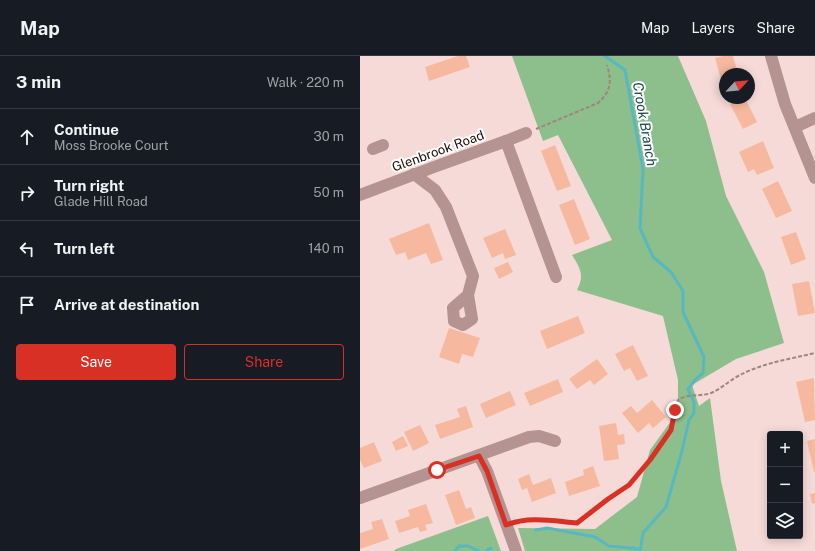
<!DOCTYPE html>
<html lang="en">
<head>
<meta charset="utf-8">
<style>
	body { margin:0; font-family:"Public Sans",sans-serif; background:#242831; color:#f1f3f6 }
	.controls { position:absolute; right:12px; bottom:12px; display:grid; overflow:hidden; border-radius:4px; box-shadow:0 2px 10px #0003 }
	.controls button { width:36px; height:36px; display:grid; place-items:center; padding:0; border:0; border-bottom:1px solid #363941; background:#171b24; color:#f1f3f6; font:20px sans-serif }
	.compass { position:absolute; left:359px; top:12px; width:36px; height:36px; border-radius:50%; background:#171b24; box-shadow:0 2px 10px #0003; rotate:64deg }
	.stop { position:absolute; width:12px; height:12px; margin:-9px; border:3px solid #d93025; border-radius:50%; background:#fff }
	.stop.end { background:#d93025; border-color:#fff; box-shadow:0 1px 4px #0008 }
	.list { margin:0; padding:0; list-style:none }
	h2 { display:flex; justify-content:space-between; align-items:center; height:52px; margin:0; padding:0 16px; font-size:17px }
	h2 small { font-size:13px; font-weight:400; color:#9ea1a6 }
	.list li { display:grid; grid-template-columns:26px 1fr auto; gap:12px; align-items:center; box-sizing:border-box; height:56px; padding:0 16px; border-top:1px solid #363941 }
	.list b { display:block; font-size:15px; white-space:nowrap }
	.list p { margin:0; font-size:13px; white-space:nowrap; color:#9ea1a6 }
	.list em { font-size:13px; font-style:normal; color:#9ea1a6 }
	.actions { display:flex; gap:8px; padding:12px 16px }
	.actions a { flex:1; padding:9px 0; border:1px solid #d93025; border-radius:4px; text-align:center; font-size:14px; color:#d93025 }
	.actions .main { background:#d93025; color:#fff }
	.icon { flex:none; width:22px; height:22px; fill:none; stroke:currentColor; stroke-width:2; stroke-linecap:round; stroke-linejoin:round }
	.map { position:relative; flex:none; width:455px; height:495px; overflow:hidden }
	header { display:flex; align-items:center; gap:24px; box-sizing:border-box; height:56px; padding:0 20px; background:#171b24; border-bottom:1px solid #363941 }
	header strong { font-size:19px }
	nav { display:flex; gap:22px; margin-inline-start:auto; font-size:14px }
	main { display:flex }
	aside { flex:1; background:#171b24 }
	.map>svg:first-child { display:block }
	.forest { fill:#8cbf8b }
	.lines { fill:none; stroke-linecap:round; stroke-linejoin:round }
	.stream { stroke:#58b8c1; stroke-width:3 }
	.building { fill:#f6b99f }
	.path { stroke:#9e8582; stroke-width:2; stroke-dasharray:4 2; stroke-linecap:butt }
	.minor { stroke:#b59390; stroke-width:12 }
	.route { stroke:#d93025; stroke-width:5 }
	.labels { text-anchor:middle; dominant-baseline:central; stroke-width:4; stroke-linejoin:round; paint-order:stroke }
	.street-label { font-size:13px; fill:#220b0a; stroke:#fff }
	.water-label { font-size:14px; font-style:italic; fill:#1d494d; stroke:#fff }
</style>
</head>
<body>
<header>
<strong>Map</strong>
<nav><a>Map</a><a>Layers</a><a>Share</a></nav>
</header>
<main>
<aside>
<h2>3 min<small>Walk · 220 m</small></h2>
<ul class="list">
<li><svg class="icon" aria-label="ahead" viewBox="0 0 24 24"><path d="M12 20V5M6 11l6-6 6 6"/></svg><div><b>Continue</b><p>Moss Brooke Court</p></div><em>30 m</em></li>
<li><svg class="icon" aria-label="right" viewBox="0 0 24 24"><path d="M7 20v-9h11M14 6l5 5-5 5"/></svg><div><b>Turn right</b><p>Glade Hill Road</p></div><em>50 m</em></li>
<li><svg class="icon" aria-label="left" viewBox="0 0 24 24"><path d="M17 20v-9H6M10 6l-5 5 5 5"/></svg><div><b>Turn left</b></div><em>140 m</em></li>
<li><svg class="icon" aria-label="arrive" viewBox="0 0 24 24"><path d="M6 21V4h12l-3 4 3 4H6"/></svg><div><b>Arrive at destination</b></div></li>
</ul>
<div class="actions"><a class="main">Save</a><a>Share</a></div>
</aside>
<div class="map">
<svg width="455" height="495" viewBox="0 0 455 495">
	<rect width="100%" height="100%" fill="#f6dad7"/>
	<g class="forest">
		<path d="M 152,0 L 318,0 L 346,65 L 366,140 L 404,216 L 424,287 L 376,303 L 332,329 L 339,350 L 350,342 L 361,425 L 377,495 L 165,495 L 158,472 L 235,473 L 277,441 L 290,394 L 314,361 L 318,344 L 318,324 L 303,260 L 217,234 C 225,219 220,212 212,199 L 252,184 L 198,79 L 183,85 Z"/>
		<polygon points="128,460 141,495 34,495 36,493"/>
	</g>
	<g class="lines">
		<g class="stream">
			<polyline points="245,0 265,14 283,113 280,172 293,201 311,216 323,235 323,256 344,301 343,317 337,322 328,333 334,346 334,357 329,364 322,395 306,451 283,477 280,495"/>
			<polyline points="176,474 187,472 235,481 249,490 280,493"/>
			<polyline points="95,495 99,490 108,490 119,495"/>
			<polyline points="126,495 131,492"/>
		</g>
	</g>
	<g class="building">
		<polygon points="98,0 106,0 110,11 69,25 65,11"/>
		<polygon points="363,0 373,0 378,18 365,18 365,26 362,27 355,2"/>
		<polygon points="382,42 385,42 397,66 383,73 370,48"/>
		<polygon points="403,85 414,112 397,119 394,113 388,116 379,96"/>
		<polygon points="195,89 211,130 197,135 181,95"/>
		<polygon points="418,125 432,155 416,162 402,133"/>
		<polygon points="214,143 230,183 215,189 199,149"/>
		<polygon points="69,167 83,204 71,208 66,197 48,204 45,196 36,199 29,183"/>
		<polygon points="145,173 156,199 145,203 143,197 132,202 123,182"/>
		<polygon points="436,176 446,203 431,209 421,181"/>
		<polygon points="148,206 153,216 139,223 134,212"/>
		<polygon points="449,225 455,257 438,260 432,228"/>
		<polygon points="218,260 225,277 187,293 180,275"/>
		<polygon points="89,272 120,282 113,301 102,298 99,308 79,301"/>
		<polygon points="273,289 288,320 277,325 270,312 264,315 255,298"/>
		<polygon points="237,303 248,318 234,329 230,324 217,333 209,323"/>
		<polygon points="454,322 455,364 445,366 436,326"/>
		<polygon points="198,323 203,336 170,350 164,337"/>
		<polygon points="150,335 156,349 126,362 120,348"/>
		<polygon points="292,344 306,361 293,372 289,367 278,377 262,357 271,350 277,357"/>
		<polygon points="106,350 113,371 80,383 75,369 100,361 97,353"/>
		<polygon points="256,367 258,379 264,378 265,388 257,389 259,403 244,405 239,370"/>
		<polygon points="60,369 69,387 53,395 44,376"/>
		<polygon points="43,380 48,390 36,395 32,386"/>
		<polygon points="455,383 455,416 454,416 447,385"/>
		<polygon points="14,386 22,405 4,412 0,404 0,392"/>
		<polygon points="233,410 240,430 209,440 205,426 224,419 223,414"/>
		<polygon points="169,418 173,429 191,422 196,437 172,446 167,432 162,434 158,423"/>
		<polygon points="99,434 106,453 111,451 115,462 96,469 85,439"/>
		<polygon points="455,437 455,447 452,448 450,438"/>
		<polygon points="66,448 73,467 65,469 67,474 60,476 58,471 39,477 35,465 50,460 48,454"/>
		<polygon points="22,463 29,483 0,493 0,477 13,473 11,466"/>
	</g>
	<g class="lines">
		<g class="path">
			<path d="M 176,73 L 238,47 C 251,35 252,26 247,9"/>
			<path d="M 157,465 L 168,463 L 217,467 L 248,443 L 269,429 L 290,404 L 311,374 L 318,344 C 328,337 340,341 351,337 C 361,333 370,324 380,319 C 403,307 430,303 455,297"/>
		</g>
		<g class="minor">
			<polyline points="411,0 425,48 455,122"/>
			<polyline points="435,71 455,62"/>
			<polyline points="146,85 196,221"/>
			<polyline points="13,93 23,89"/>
			<polyline points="54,118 75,134 86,151 113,220 108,239 93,252 94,265 103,269 112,263 108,239"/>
			<polyline points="0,139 74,111 146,85 166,77"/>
			<polyline points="119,400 127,415 156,495"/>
			<polyline points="0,442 169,381 179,380 195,385"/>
		</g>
	</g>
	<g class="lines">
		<path class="route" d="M 77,414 L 119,400 L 127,415 L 146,469 C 169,460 193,465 217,467 L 248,443 L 269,429 L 290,404 L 311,374 L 315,354"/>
	</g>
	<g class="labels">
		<g class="street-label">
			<text transform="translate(78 95) rotate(-20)">Glenbrook Road</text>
		</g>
		<g class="water-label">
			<text transform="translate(285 68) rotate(80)">Crook Branch</text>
		</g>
	</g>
</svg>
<div class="controls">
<button>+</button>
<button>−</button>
<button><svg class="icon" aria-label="layers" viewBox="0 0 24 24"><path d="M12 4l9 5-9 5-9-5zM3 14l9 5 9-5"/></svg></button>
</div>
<svg class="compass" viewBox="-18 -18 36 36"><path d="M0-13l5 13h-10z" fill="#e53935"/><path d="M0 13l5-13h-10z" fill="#9ea1a6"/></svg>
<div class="stop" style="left:77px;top:414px"></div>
<div class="stop end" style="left:315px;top:354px"></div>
</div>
</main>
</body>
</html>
